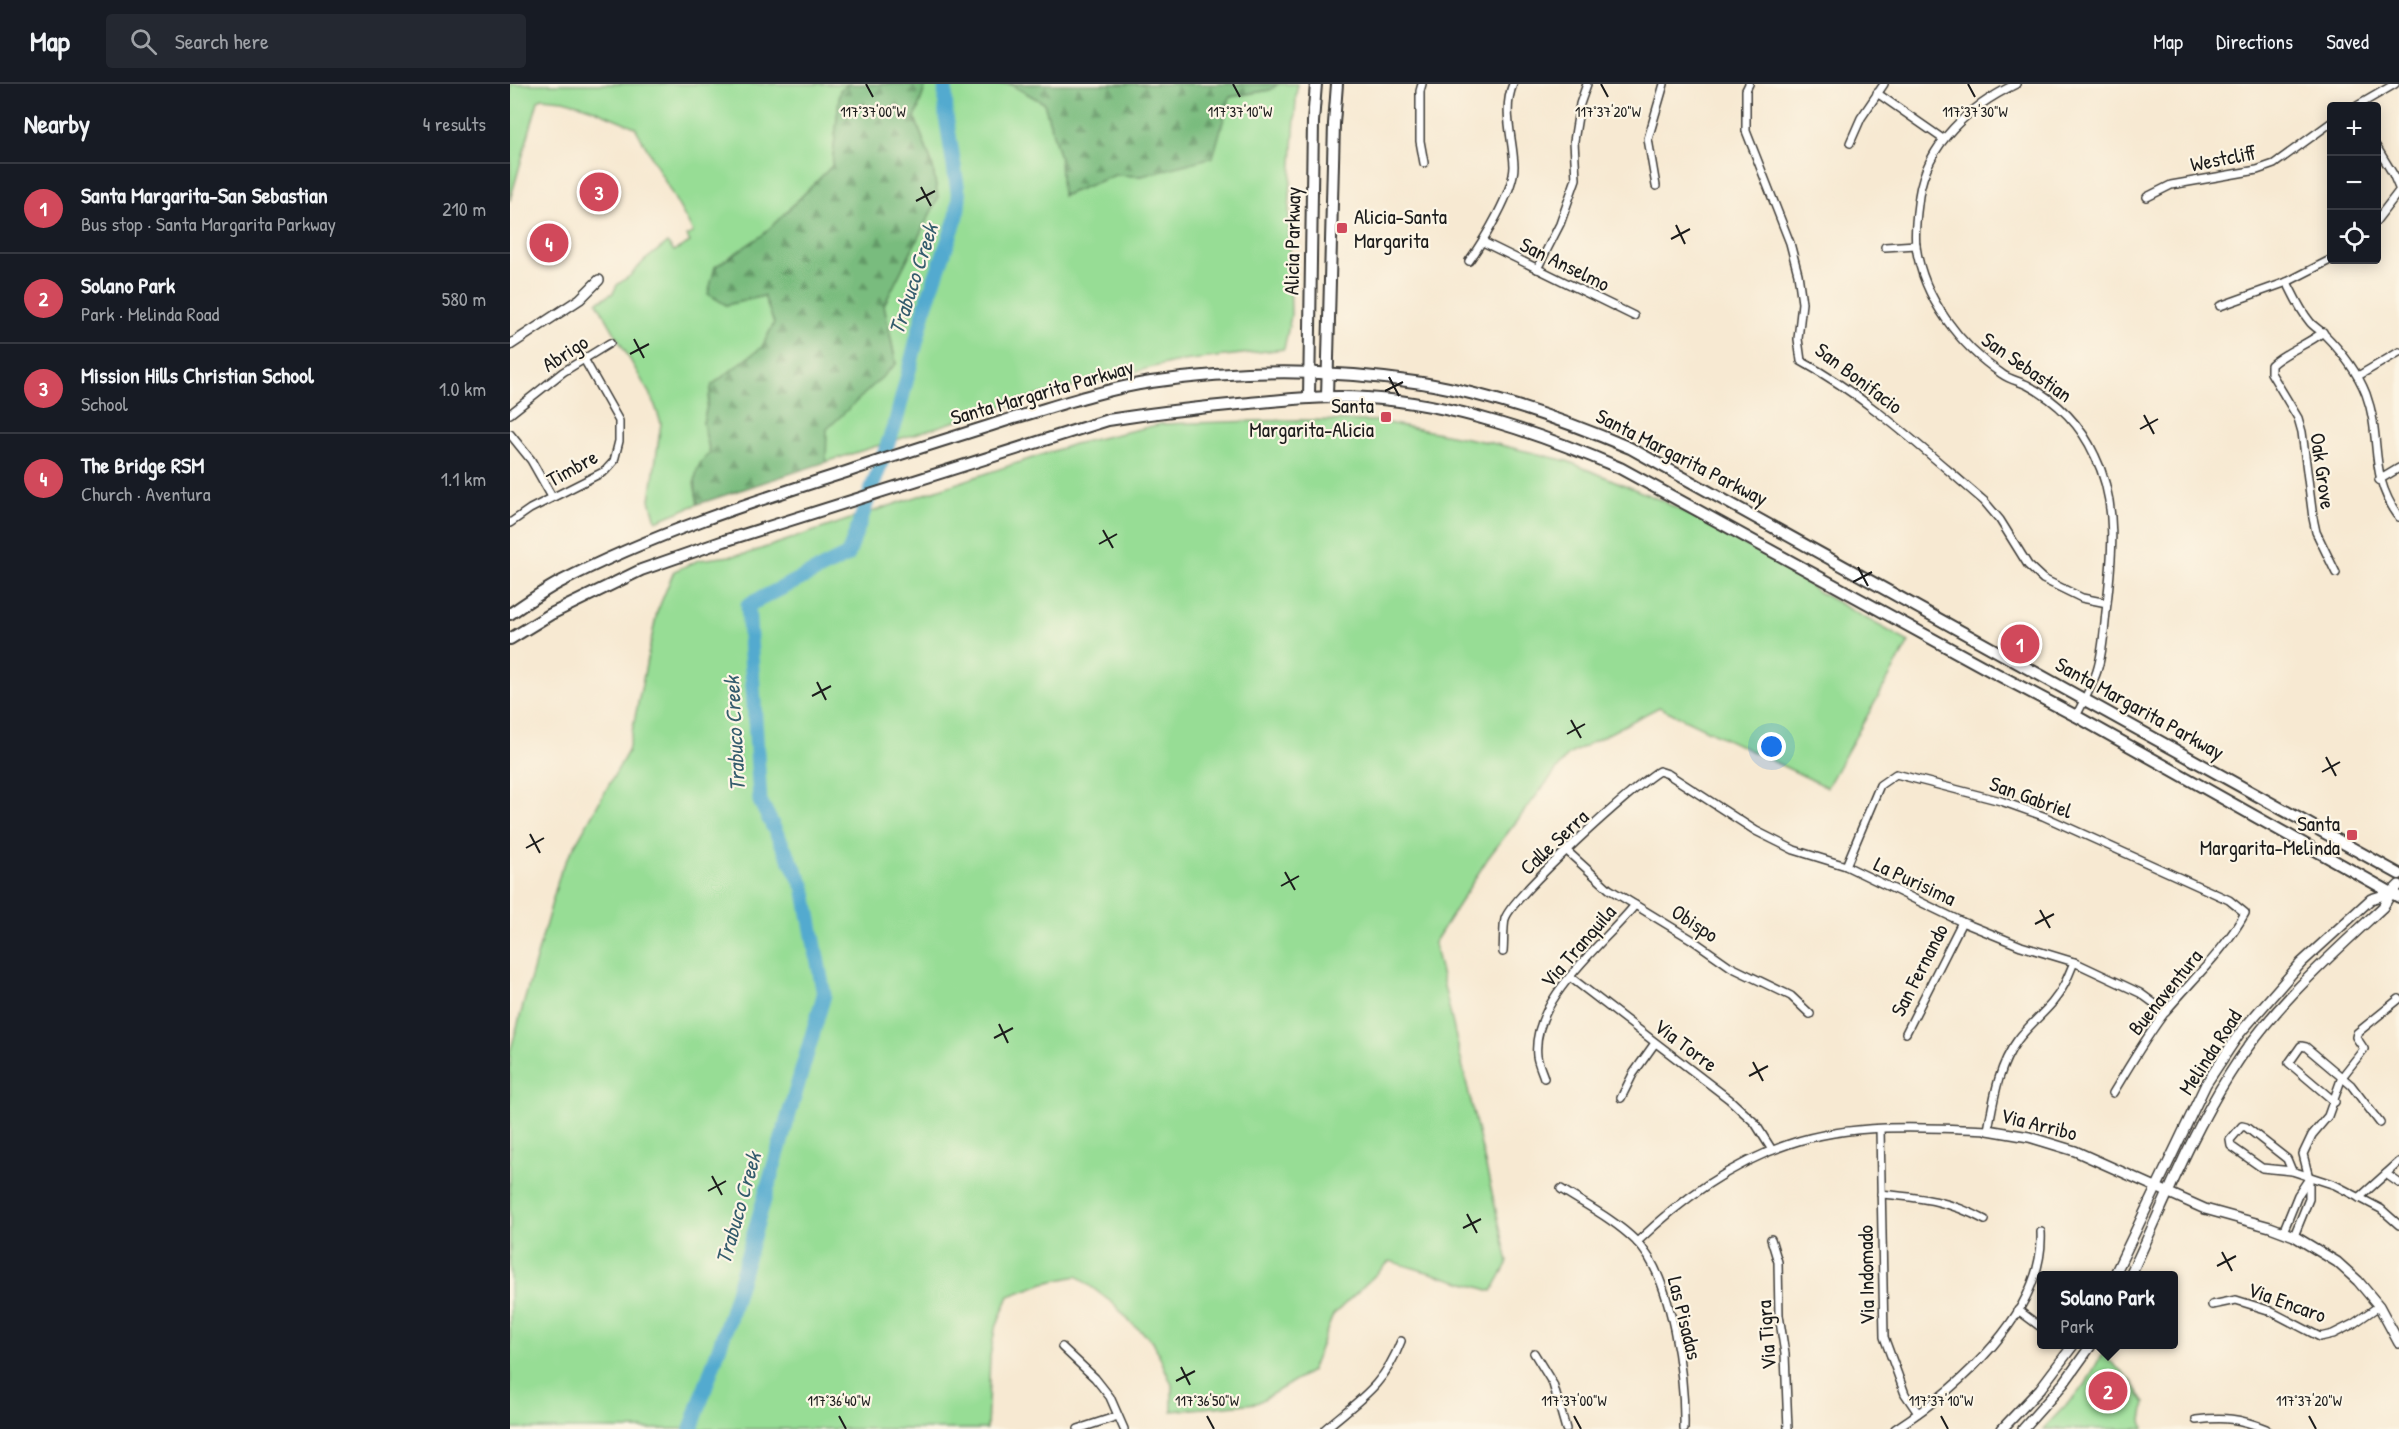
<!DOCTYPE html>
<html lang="en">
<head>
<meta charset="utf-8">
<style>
	body { margin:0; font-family:"Patrick Hand",sans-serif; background:#242831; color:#f1f3f6 }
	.controls { position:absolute; right:18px; top:18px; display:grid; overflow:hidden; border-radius:6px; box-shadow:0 3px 15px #0003 }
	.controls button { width:54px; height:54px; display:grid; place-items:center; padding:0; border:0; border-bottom:2px solid #363941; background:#171b24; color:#f1f3f6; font:30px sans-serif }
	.you { position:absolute; left:1262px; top:663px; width:21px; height:21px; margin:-15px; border:4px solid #fff; border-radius:50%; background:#1a73e8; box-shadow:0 0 0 9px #1a73e833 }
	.badge { display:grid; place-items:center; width:39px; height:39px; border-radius:50%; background:#d1495b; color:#fff; font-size:20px; font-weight:700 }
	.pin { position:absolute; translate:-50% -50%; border:3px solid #fff; box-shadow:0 2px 6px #0006 }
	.popup { position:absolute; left:1527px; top:1187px; width:141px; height:78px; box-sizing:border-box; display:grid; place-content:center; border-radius:6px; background:#171b24; filter:drop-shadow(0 2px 4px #0005); font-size:20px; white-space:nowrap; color:#9ea1a6 }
	.popup b { font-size:22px; color:#f1f3f6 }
	.popup::after { content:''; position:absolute; left:50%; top:100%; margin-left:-12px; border:12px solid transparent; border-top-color:#171b24 }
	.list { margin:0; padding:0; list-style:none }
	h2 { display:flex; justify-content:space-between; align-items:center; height:78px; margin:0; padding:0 24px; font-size:26px }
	h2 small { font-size:20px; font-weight:400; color:#9ea1a6 }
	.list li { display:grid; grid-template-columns:39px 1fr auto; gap:18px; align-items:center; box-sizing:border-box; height:90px; padding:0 24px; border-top:2px solid #363941 }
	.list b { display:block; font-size:22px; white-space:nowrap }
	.list p { margin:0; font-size:20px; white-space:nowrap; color:#9ea1a6 }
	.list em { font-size:20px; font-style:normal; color:#9ea1a6 }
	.icon { flex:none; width:33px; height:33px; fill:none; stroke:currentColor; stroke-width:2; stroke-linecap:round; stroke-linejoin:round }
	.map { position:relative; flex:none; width:1889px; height:1345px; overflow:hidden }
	header { display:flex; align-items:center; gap:36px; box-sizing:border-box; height:84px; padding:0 30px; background:#171b24; border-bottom:2px solid #363941 }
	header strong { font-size:28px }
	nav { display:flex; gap:33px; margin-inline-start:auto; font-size:21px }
	.search { width:420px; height:54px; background:#242831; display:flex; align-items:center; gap:15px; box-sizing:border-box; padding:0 21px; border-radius:6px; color:#9ea1a6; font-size:22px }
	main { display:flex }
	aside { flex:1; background:#171b24 }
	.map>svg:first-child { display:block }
	.green { fill:#97dd95; stroke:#5a7c58; stroke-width:1.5 }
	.forest { fill:url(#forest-firs); stroke:#4a6c4d; stroke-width:1.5 }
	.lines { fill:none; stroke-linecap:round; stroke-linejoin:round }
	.river { stroke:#52aacf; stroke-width:15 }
	.street-casing { stroke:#3d3b37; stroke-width:10 }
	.secondary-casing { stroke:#3d3b37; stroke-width:12 }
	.primary-casing { stroke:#3d3b37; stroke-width:14 }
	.street { stroke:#fff; stroke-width:7 }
	.secondary { stroke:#fff; stroke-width:9 }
	.primary { stroke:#fff; stroke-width:10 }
	.ticks { fill:none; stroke:#1c1c1c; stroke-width:2 }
	.poi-dot { fill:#d1495b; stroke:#fcf5e5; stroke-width:2 }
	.labels { text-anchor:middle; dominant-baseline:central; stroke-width:4.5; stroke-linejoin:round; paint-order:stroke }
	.street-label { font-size:21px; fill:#1c1c1c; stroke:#fcf5e5 }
	.poi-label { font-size:21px; fill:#1c1c1c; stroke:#fcf5e5; text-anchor:end }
	.water-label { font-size:22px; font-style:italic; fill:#345c6d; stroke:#fcf5e5 }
	.ticks-label { font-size:15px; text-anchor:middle; fill:#1c1c1c; stroke:#fcf5e5; stroke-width:4.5; stroke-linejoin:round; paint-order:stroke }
</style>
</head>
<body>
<header>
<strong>Map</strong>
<div class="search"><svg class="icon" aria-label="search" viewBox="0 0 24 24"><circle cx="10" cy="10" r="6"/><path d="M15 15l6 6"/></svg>Search here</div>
<nav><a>Map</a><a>Directions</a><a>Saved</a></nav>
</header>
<main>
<aside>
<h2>Nearby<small>4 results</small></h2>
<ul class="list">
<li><span class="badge">1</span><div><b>Santa Margarita-San Sebastian</b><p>Bus stop · Santa Margarita Parkway</p></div><em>210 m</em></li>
<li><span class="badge">2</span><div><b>Solano Park</b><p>Park · Melinda Road</p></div><em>580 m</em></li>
<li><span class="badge">3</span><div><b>Mission Hills Christian School</b><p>School</p></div><em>1.0 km</em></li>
<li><span class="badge">4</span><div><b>The Bridge RSM</b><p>Church · Aventura</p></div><em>1.1 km</em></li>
</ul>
</aside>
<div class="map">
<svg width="1889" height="1345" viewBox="0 0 1889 1345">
	<defs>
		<pattern id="forest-firs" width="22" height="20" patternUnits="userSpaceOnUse" patternTransform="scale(1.5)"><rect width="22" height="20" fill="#79bc7e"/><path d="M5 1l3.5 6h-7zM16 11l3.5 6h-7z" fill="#629866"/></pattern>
	</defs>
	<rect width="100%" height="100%" fill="#fcf5e5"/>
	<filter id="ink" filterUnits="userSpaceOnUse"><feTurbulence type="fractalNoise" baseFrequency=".0167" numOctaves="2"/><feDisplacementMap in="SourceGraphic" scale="12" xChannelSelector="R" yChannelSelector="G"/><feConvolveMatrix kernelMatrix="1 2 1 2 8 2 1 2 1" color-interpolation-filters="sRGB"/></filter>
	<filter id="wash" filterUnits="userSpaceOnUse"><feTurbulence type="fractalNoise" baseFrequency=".008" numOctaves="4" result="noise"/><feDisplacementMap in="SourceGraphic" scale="24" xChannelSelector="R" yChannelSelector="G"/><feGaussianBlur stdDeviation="1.35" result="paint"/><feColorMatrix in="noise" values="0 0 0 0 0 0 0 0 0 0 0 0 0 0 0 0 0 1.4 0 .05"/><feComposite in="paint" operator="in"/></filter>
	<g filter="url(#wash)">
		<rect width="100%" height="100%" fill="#f7e9d2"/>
		<g class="green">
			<polygon points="0,0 339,0 330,6 322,82 254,150 205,183 216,221 254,212 264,239 252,263 202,301 193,339 200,369 184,399 188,420 146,437 140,416 151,339 143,316 87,218 103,209 107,201 121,191 134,177 157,159 164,167 180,158 177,152 183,148 125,43 75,22 53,16 32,14 28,17 0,117"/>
			<polygon points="416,0 500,0 534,19 550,74 553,112 605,91 632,92 720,13 760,6 768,0 787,0 779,128 781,232 774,265 664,278 523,313 316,378 316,345 386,279 374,221 428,114 422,80 405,34"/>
			<polygon points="783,336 867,337 982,359 1057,377 1153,417 1264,476 1307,507 1399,558 1317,703 1149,623 1058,671 978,774 924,859 998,1178 982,1207 880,1177 823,1231 801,1287 747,1319 662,1327 662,1301 643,1257 620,1238 605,1221 567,1192 534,1199 499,1212 485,1245 480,1272 477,1345 0,1345 0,968 51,786 118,667 147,528 164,487 189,476 236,470 564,360 651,340"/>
			<polygon points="1592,1270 1620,1295 1635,1319 1632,1336 1634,1345 1533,1345 1575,1301"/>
		</g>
		<g class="forest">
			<path d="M 339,0 L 416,0 L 405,34 L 422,80 L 428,114 L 374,221 L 386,280 L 317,345 L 316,378 L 188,420 C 184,400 182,382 200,369 L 193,339 L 202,301 L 252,263 L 264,239 L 254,212 L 216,221 L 198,210 L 205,183 L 254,150 L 322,82 L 330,6 Z"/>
			<polygon points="500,0 768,0 760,6 720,13 703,73 632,92 605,91 552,112 550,74 534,19"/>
		</g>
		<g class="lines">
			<polyline class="river" points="181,1345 219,1235 314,911 294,803 250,717 238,521 338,471 386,337 416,220 447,132 449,114 436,32 435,0"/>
		</g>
	</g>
	<g filter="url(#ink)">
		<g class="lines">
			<g class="street-casing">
				<g id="street">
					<polyline points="912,0 910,7 910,57 914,79"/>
					<path d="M 1239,0 L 1236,6 L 1236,47 L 1280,159 L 1288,190 L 1292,219 L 1288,255 L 1291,277 C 1359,314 1415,367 1474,417 L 1490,436 L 1518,481 L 1533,495 L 1572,514 L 1597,519"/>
					<path d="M 1506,0 C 1460,22 1417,59 1409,112 C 1407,128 1404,146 1406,162 C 1413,214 1450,262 1492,290 C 1500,296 1509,297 1517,301 C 1547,317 1571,341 1585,372 C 1609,420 1602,476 1596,528 C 1594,548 1593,568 1587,587 C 1582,602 1574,617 1566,632"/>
					<polyline points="1367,9 1433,55"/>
					<polyline points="1847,22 1885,0"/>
					<polyline points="1340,59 1351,34 1374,0"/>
					<polyline points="1866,62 1883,90 1889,104"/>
					<polyline points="1146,102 1138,55 1154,0"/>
					<polyline points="1637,113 1661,101 1747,86 1764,80 1822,38"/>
					<polyline points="1866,137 1889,107"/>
					<polyline points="973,158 1124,232"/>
					<polyline points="1375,163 1406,161"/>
					<path d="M 959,177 C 974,156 1004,107 1004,82 C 1003,53 992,27 1003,0"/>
					<polyline points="1027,185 1050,140 1066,95 1064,57 1070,20 1077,0"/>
					<path d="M 1777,198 C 1784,212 1790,226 1800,238 C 1804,243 1810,246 1814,250 C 1831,267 1847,287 1856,310 C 1873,356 1857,389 1889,433"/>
					<polyline points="1710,222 1777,198 1822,175"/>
					<path d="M 1813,248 C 1797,261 1776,267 1761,281 L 1761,289 L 1788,334 L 1792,348 L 1803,434 L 1806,448 L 1826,489"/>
					<polyline points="1848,292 1889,268"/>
					<polyline points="0,330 53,288 100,259"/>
					<polyline points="0,350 21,376 42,413"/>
					<polyline points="1869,396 1889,384"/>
					<polyline points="0,439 20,425 95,387 104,377 109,357 109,337 74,275"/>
					<polyline points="1057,767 1099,805 1181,855 1221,883 1281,912 1300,930"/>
					<path d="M 1336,782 L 1370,701 L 1386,690 L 1491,717 L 1533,732 L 1719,816 L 1735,829 C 1715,866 1683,895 1656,927 C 1636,953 1620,981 1603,1009"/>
					<path d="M 993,868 C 994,858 993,845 995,835 C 1001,813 1125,701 1149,687 L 1158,690 L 1246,747 L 1284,766 L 1336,782 L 1452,838 L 1511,862 L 1564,878 L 1630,909 L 1656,928"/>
					<polyline points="1060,893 1219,1015 1245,1039 1262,1066"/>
					<polyline points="1396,949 1452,838"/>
					<path d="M 1034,994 C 1032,987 1028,980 1027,972 C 1021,915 1092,862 1125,821"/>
					<polyline points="1111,1014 1123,990 1145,959"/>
					<polyline points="1825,1018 1779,979 1791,962 1796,963 1841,1001 1870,1039"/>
					<polyline points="1370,1045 1374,1253 1395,1310 1408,1329"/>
					<polyline points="1782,1087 1777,1075 1736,1043 1732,1042 1720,1056 1721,1062 1752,1084 1782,1087 1825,1101 1871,1125 1889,1141"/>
					<polyline points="1876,1090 1889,1099"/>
					<path d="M 1051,1105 C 1076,1121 1105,1136 1126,1157 C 1163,1193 1175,1295 1174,1345"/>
					<path d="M 1371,1110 C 1412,1114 1438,1116 1475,1136"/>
					<polyline points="1849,1114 1889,1078"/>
					<polyline points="1773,1148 1788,1111 1798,1096"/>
					<polyline points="1784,1152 1799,1115 1799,1094 1793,1070 1802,1051 1818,1032 1832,993 1854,965 1846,953 1847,949 1889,915"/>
					<polyline points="1261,1155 1268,1178 1269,1231 1275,1270 1278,1345"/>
					<path d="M 1127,1158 C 1172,1115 1220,1080 1279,1060 C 1342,1039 1413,1043 1478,1046 C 1484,1014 1488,983 1507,957 C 1517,943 1531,932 1542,919 C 1553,906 1558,893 1564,878"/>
					<polyline points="1702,1221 1726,1216 1758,1226 1810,1253 1823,1250 1843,1240 1869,1222"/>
					<polyline points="1508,1226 1532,1244"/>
					<polyline points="552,1263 585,1294 600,1313 614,1345"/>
					<polyline points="1024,1269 1043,1300 1056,1345"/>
					<path d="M 1686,1336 C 1714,1333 1729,1334 1756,1345"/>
					<polyline points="568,1345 608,1332"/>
					<path d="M 815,1345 C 850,1315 874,1302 891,1257"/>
					<path d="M 1385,1345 C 1447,1305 1535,1229 1531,1148"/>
				</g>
			</g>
			<g class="secondary-casing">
				<g id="secondary">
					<polyline points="0,261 70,215 89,196"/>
					<polyline points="1478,1046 1519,1053 1565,1067 1695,1125 1760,1143 1784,1152 1827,1178 1848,1197 1869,1222 1889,1259"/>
					<polyline points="1604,1192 1696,1000 1729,950 1791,879 1861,815 1881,809"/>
					<path d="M 1620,1192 C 1652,1125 1679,1054 1719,991 C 1759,926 1818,874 1873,823 L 1881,809 L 1889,801"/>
					<polyline points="1492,1345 1530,1305 1564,1260"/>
					<polyline points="1513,1345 1554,1299 1582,1260"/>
				</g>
			</g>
			<g class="primary-casing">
				<g id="primary">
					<polyline points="817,313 824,40 827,0"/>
					<polyline points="799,314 803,38 806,0"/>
					<path d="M 0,530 C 16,519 33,507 50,498 C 141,451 238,419 336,388 C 392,369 448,352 504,334 C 549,321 595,305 641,298 C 730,285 823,285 912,299 C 980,310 1056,337 1120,364 L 1889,790"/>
					<path d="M 0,555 L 41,530 L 131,486 L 214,457 L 598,336 C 642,329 685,324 729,320 C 771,316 814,311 857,314 C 943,319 1031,350 1110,384 L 1481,587 L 1566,632 L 1889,813"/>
				</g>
			</g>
			<use href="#street" class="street"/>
			<use href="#secondary" class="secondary"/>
			<use href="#primary" class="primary"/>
		</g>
	</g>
	<path class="ticks" d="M 356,0 L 363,13M 723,0 L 730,13M 1091,0 L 1098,13M 1458,0 L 1465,13M 411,103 L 421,122M 406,117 L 425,107M 1166,141 L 1175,160M 1161,155 L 1180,145M 124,255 L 134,274M 120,270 L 139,260M 879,293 L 889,312M 875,307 L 893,298M 1634,331 L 1644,350M 1630,345 L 1648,335M 593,446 L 603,464M 589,460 L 607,450M 1348,483 L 1358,502M 1343,498 L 1362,488M 307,598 L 316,616M 302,612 L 321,602M 1061,636 L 1071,654M 1057,650 L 1075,640M 1816,673 L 1826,692M 1812,688 L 1830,678M 20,750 L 30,769M 16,764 L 34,754M 775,788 L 785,806M 771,802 L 789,792M 1530,826 L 1540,844M 1525,840 L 1544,830M 489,940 L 498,959M 484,954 L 503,944M 1243,978 L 1253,997M 1239,992 L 1258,982M 202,1092 L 212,1111M 198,1107 L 216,1097M 957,1130 L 967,1149M 953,1144 L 971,1135M 1712,1168 L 1722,1187M 1707,1182 L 1726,1172M 671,1283 L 680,1301M 666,1297 L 685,1287M 329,1332 L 336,1345M 697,1332 L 704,1345M 1064,1332 L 1071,1345M 1431,1332 L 1438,1345M 1799,1332 L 1806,1345"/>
	<g class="poi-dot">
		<rect x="826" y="138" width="12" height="12" rx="3"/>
		<rect x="870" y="327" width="12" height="12" rx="3"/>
		<rect x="1836" y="745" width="12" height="12" rx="3"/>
	</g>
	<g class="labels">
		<g class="street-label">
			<text transform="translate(1713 74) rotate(-11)">Westcliff</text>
			<text transform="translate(782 157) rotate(-89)">Alicia Parkway</text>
			<text transform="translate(1055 180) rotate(26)">San Anselmo</text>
			<text transform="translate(55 269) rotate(-33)">Abrigo</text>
			<text transform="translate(1517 283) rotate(35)">San Sebastian</text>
			<text transform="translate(1349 294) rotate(37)">San Bonifacio</text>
			<text transform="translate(532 308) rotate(-16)">Santa Margarita Parkway</text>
			<text transform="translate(1172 373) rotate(27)">Santa Margarita Parkway</text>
			<text transform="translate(62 384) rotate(-29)">Timbre</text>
			<text transform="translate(1813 387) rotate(82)">Oak Grove</text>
			<text transform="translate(1630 624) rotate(29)">Santa Margarita Parkway</text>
			<text transform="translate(1521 713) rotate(20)">San Gabriel</text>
			<text transform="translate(1044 758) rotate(-43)">Calle Serra</text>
			<text transform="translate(1405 797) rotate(25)">La Purisima</text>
			<text transform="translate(1185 839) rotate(33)">Obispo</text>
			<text transform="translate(1068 862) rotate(-49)">Via Tranquila</text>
			<text transform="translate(1409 886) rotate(-63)">San Fernando</text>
			<text transform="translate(1655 908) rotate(-51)">Buenaventura</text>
			<text transform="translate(1176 961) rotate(37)">Via Torre</text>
			<text transform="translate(1700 968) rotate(-57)">Melinda Road</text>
			<text transform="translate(1529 1040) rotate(14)">Via Arribo</text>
			<text transform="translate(1356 1191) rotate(-91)">Via Indomado</text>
			<text transform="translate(1777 1218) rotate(20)">Via Encaro</text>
			<text transform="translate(1175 1234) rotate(76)">Las Pisadas</text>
			<text transform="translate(1256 1251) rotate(-94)">Via Tigra</text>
		</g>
		<g class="poi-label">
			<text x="844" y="132" text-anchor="start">Alicia-Santa<tspan x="844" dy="24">Margarita</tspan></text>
			<text x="864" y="321">Santa<tspan x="864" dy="24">Margarita-Alicia</tspan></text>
			<text x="1830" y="739">Santa<tspan x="1830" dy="24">Margarita-Melinda</tspan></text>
		</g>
		<g class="water-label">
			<text transform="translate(403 195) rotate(-72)">Trabuco Creek</text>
			<text transform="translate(224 650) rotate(-93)">Trabuco Creek</text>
			<text transform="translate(228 1124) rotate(-74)">Trabuco Creek</text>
		</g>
	</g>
	<g class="ticks-label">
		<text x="363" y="33">117°37'00"W</text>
		<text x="1098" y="33">117°37'20"W</text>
		<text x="730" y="33">117°37'10"W</text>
		<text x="1465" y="33">117°37'30"W</text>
		<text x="329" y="1322">117°36'40"W</text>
		<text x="697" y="1322">117°36'50"W</text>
		<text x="1064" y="1322">117°37'00"W</text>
		<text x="1431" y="1322">117°37'10"W</text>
		<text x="1799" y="1322">117°37'20"W</text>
	</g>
</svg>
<div class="controls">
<button>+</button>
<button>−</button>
<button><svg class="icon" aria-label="locate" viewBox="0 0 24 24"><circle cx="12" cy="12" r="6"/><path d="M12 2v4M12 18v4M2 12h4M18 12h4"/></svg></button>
</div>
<div class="you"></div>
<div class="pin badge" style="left:1510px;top:560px">1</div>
<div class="pin badge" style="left:1598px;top:1307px">2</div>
<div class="popup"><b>Solano Park</b>Park</div>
<div class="pin badge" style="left:89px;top:108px">3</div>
<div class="pin badge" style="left:39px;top:159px">4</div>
</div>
</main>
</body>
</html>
